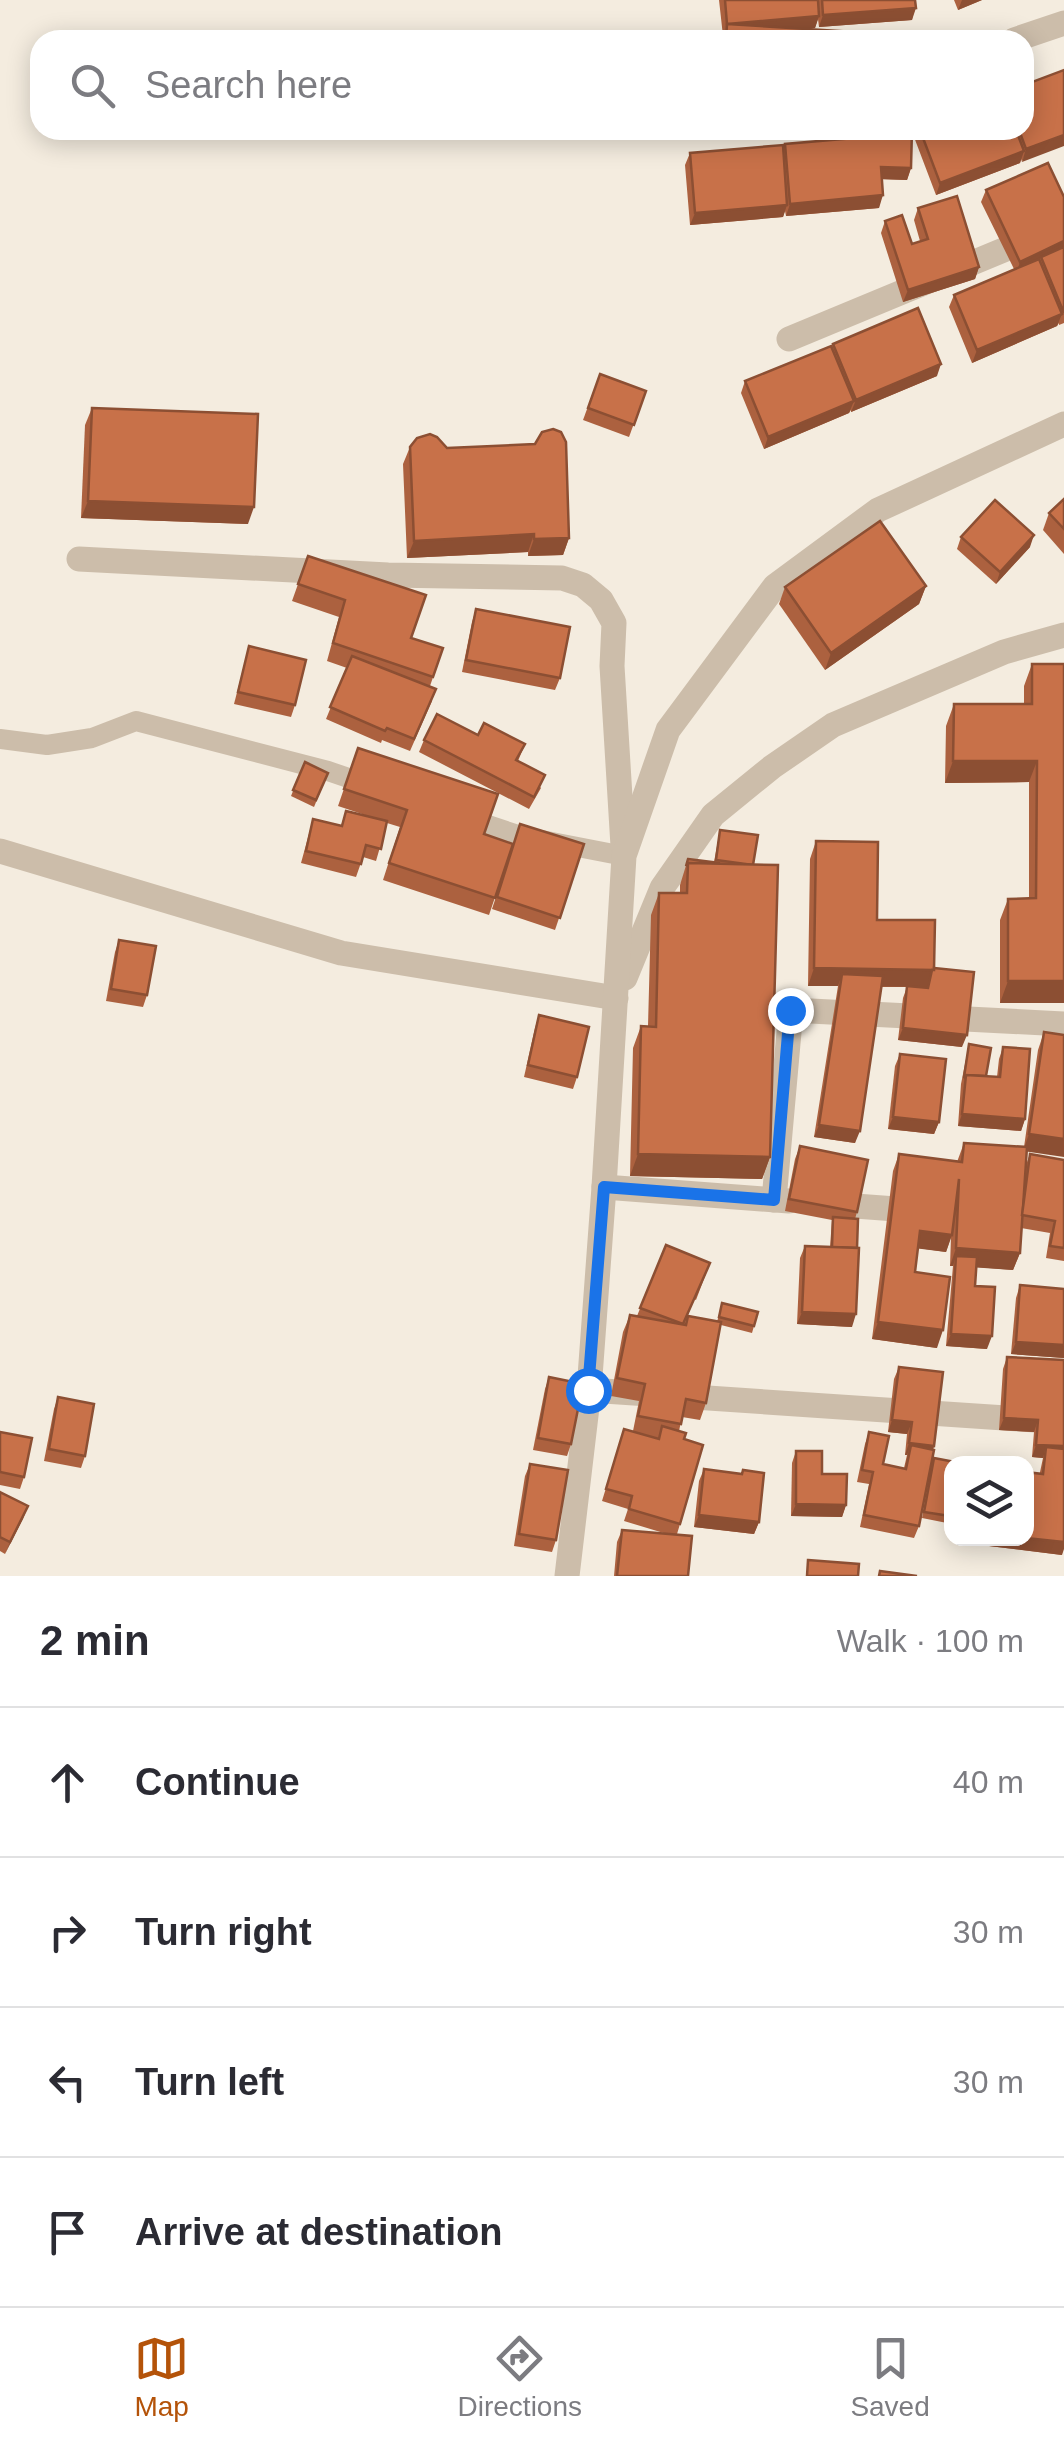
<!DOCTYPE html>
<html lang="en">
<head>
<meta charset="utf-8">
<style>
	body { margin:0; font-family:Arial,sans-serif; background:#f7f7f7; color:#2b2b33 }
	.controls { position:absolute; right:30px; bottom:30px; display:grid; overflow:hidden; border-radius:20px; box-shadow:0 5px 25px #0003 }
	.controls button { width:90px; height:90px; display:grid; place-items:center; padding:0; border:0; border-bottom:2px solid #e1e1e2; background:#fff; color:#2b2b33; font:50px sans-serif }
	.stop { position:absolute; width:30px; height:30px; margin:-22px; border:8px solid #1a73e8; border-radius:50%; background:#fff }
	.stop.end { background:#1a73e8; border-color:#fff; box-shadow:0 2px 10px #0008 }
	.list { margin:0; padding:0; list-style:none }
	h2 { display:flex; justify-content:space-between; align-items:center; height:130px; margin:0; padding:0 40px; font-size:42px }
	h2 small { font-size:32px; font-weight:400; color:#7c7c81 }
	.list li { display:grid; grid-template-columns:65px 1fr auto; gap:30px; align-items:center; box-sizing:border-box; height:150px; padding:0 40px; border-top:2px solid #e1e1e2 }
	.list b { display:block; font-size:38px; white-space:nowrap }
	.list em { font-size:32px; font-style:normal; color:#7c7c81 }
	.icon { flex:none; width:55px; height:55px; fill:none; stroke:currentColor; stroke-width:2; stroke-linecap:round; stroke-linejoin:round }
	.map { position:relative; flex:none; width:1064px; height:1576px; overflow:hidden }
	.search { position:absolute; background:#fff; box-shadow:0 5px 25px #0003; left:30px; right:30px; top:30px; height:110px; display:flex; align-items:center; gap:25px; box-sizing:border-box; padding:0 35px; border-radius:30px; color:#7c7c81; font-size:38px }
	.sheet { height:730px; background:#fff }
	nav { display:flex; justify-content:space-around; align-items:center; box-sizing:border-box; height:140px; border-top:2px solid #e1e1e2; background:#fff; font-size:28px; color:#7c7c81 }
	nav a { display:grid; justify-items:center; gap:5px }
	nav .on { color:#b45309 }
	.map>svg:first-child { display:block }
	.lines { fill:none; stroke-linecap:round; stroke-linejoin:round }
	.service { stroke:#ccbdaa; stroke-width:20 }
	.minor { stroke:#ccbdaa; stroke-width:25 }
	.wall { fill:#ac613f }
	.shaded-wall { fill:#8c4f33 }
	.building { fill:#c87149; stroke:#8c4f33; stroke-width:2.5 }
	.route { stroke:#1a73e8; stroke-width:12 }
</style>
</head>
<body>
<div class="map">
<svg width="1064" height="1576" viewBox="0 0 1064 1576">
	<rect width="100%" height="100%" fill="#f4ecdf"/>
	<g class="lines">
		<g class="service">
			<polyline points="0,739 47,745 92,738 136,721 328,771 372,786"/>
			<polyline points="461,816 521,836 624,856"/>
		</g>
		<g class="minor">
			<polyline points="1014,40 1064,23"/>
			<polyline points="789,339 1064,225"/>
			<polyline points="79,559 388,575 562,578 583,585 601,600 614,623 612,666 623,846"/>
			<polyline points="0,851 341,953 616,998"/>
			<polyline points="625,978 662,888 713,815 772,767 833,725 1004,652 1064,635"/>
			<polyline points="604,1187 789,1201"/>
			<polyline points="774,1200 791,1010 1064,1024"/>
			<polyline points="828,1204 923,1211"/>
			<polyline points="589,1390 1064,1422"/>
			<polyline points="567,1576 589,1390 604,1187 624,856 668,730 775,586 878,510 1064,424"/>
		</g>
	</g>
	<g class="wall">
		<polygon points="719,0 915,0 912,20 819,27 818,19 815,28 805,29 919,40 722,40 723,36"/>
		<polygon points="954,0 982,0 958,10"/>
		<polygon points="1064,70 1022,162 1021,159 1020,163 936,195 914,137 917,130 1024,130"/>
		<polygon points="873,130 912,130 911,168 907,180 882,179 879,208 786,216 785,211 783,217 690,225 685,165 690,153 783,150 785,144 873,136"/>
		<polygon points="1014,179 1064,197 1064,323 1059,325 1059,323 1057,326 972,363 949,307 954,295 1014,269 981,202 986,190"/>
		<polygon points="918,208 979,267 975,279 903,302 881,233 885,221 912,244 920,241 914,220"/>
		<polygon points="833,344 937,376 851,412 851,410 849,413 764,449 741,393 745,381 831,347"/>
		<polygon points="600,374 646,391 629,437 583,420"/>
		<polygon points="92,408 248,524 81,518 85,425"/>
		<polygon points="410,447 447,448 569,538 563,555 528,556 528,552 407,558 403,464"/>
		<polygon points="1064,499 1064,554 1043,530 1049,513"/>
		<polygon points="961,537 1030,547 996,584 957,549"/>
		<polygon points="308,556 411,638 443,648 430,686 432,701 410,751 382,740 381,743 326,719 347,668 327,661 339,617 292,601"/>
		<polygon points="926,586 919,604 825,670 779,604 785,587"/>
		<polygon points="476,609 560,678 555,690 462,672 472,622"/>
		<polygon points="249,646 295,705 291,717 234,704"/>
		<polygon points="1032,664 1064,1003 1000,1003 1000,920 1008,899 1029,898 1029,782 945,783 946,726 954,704 1024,704 1024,686"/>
		<polygon points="478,735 525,744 518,761 541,788 529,809 419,752 424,740"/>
		<polygon points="358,748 484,834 513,844 489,915 383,880 400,827 387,823 376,861 363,857 356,877 301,863 313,819 341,826 346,811 365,815 338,806"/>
		<polygon points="305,762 328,773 314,807 291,796"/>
		<polygon points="520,824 584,844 555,930 492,909"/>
		<polygon points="720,830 754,865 770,1157 762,1179 630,1176 633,1048 641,1026 648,1026 651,915 659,893 680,893 680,885 688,859 714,862"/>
		<polygon points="816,841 877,920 934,968 962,1047 898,1040 903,998 907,987 881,987 855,1143 814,1137 838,986 808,986 810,859"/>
		<polygon points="119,940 147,995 143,1007 106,1001 115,952"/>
		<polygon points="539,1015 577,1077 573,1089 524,1077 535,1028"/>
		<polygon points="1044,1032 1064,1035 1026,1152 1026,1165 1030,1154 1064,1160 1064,1261 1046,1258 1050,1233 1021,1228 1020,1253 1013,1270 976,1267 975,1286 987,1349 946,1346 953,1266 950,1266 951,1237 946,1252 918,1248 915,1272 937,1348 872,1339 893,1171 899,1154 957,1162 964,1143 1024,1147 1038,1050"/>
		<polygon points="969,1044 986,1076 997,1077 999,1059 1003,1047 1025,1119 1021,1131 958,1126 961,1084"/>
		<polygon points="900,1054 939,1122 934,1134 888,1129 895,1066"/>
		<polygon points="800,1146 857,1212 855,1219 852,1327 797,1324 800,1258 805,1246 830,1247 832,1220 785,1211 795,1159"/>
		<polygon points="666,1245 710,1263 696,1300 694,1299 684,1325 688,1316 717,1322 722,1303 754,1326 752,1333 721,1325 706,1403 700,1420 682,1417 679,1431 684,1439 680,1524 677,1534 688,1576 614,1576 617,1542 622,1530 667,1534 624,1521 628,1509 602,1501 624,1429 633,1431 639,1401 611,1396 623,1332 630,1315 637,1316"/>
		<polygon points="1020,1285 1064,1289 1064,1358 1011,1354 1016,1298"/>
		<polygon points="1007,1357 1064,1360 1062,1555 989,1546 990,1538 1026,1538 1043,1458 1032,1457 1034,1432 999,1430 1003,1369"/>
		<polygon points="899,1367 934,1446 919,1526 914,1538 860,1527 869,1484 857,1482 865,1444 869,1432 883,1464 904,1468 907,1455 905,1455 907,1434 888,1432 894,1379"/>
		<polygon points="549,1377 571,1444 567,1456 533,1450 545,1389"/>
		<polygon points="58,1397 85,1456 81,1468 44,1461 54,1409"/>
		<polygon points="0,1432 24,1477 20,1489 0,1485"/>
		<polygon points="796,1451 822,1474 846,1505 842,1517 791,1516 792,1463"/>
		<polygon points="530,1464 556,1540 552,1552 514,1546 525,1476"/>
		<polygon points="932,1464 950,1516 947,1523 922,1518"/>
		<polygon points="704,1469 741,1474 743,1470 759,1522 754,1534 694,1527 699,1481"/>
		<polygon points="0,1492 28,1506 5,1554 0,1551"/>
	</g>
	<g class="shaded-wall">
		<polygon points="962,0 982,0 958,10"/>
		<polygon points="916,8 912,20 819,27 823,15"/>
		<polygon points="819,16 815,28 727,36 727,24"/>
		<polygon points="1064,135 1064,146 1022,162 1026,149"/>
		<polygon points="1024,151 1020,163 936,195 940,183"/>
		<polygon points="881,167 911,168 907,180 876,179"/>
		<polygon points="883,195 879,208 786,216 790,204"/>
		<polygon points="787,205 783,217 690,225 695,213"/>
		<polygon points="1064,241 1064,251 1041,257 1038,263 1016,274 1020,262"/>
		<polygon points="979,267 975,279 903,302 908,290"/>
		<polygon points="1062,314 1057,326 972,363 977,350"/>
		<polygon points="941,364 937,376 851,412 856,400"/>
		<polygon points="854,401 849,413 764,449 768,437"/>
		<polygon points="88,501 254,507 248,524 81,518"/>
		<polygon points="534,534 528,552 407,558 414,541"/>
		<polygon points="1034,535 1030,547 996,584 1000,572"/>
		<polygon points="569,538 563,555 528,556 534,539"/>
		<polygon points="926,586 919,604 825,670 831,653"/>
		<polygon points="953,761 1037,761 1029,782 945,783"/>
		<polygon points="814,968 934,970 928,987 840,986 842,974 838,986 808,986"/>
		<polygon points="1008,981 1064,981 1064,1003 1000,1003"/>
		<polygon points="903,1028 967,1035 962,1047 898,1040"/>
		<polygon points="962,1114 1025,1119 1021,1131 958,1126"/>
		<polygon points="893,1117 939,1122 934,1134 888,1129"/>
		<polygon points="819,1125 860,1131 855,1143 814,1137"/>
		<polygon points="1029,1134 1064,1139 1064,1157 1023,1151"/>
		<polygon points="638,1154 770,1157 762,1179 630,1176"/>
		<polygon points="920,1231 952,1235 946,1252 914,1248"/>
		<polygon points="956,1248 1020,1253 1013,1270 955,1266 956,1256 953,1266 950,1266"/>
		<polygon points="802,1312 856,1314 852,1327 797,1324"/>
		<polygon points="878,1322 943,1330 937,1348 872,1339"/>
		<polygon points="951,1334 992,1336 987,1349 946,1346"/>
		<polygon points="1016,1342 1064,1345 1064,1358 1011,1354"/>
		<polygon points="1004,1418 1038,1420 1034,1432 999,1430"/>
		<polygon points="892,1420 912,1422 907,1434 888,1432"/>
		<polygon points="909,1443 934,1446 929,1458 911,1445 907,1455 905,1455"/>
		<polygon points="1036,1445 1064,1446 1064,1459 1046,1447 1043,1458 1032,1457"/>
		<polygon points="796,1504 846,1505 842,1517 791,1516"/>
		<polygon points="28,1506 23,1519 5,1554 10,1542"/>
		<polygon points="699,1515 759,1522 754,1534 694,1527"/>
		<polygon points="992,1538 1026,1538 1064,1542 1064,1549 1062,1555 989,1546"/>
	</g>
	<g class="building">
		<polygon points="725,0 818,0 819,16 727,24"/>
		<polygon points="822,0 915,0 916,8 823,15"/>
		<polygon points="727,24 919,36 919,40 726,40"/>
		<polygon points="1064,70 1064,135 1026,149 1019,130 1024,130 1024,85"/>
		<polygon points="877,130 912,130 911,168 881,167 883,195 790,204 785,144 877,136"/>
		<polygon points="920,130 1016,130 1024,151 940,183"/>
		<polygon points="783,145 787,205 695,213 690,153"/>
		<polygon points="1048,163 1064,197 1064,241 1020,262 986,190"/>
		<polygon points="957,196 979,267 908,290 885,221 902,215 912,244 928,239 918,208"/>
		<polygon points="1064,247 1064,313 1041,257"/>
		<polygon points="1039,259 1062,314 977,350 954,295"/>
		<polygon points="918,308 941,364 856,400 833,344"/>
		<polygon points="831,346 854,401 768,437 745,381"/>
		<polygon points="600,374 646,391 634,425 588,408"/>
		<polygon points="92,408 258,414 254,507 88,501"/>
		<polygon points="553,429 561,432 566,442 569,538 534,539 534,534 414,541 410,447 417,438 430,434 437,437 447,448 535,444 542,432"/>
		<polygon points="1064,499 1064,529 1049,513"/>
		<polygon points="995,500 1034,535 1000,572 961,537"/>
		<polygon points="880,521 926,586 831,653 785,587"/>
		<polygon points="308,556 426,595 411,638 443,648 433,677 333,643 345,600 298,584"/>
		<polygon points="476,609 570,627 560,678 466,660"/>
		<polygon points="249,646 306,660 295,705 238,692"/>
		<polygon points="352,656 436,689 414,739 387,728 385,731 330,707"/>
		<polygon points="1032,664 1064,664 1064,981 1008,981 1008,899 1036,898 1037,761 953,761 954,704 1032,704"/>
		<polygon points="437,714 478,735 484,723 525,744 516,760 545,775 534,797 424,740"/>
		<polygon points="358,748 498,794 484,834 513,844 495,898 389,863 407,810 344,789"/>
		<polygon points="305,762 328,773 316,800 293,790"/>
		<polygon points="346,811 387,821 381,849 366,845 361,864 306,851 313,819 342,826"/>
		<polygon points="520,824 584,844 560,918 497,897"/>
		<polygon points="720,830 758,835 753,865 716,860"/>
		<polygon points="816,841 878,842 877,920 935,920 934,970 814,968"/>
		<polygon points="688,859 720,863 688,863 686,866"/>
		<polygon points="688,863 778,865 770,1157 638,1154 641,1026 656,1027 659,893 687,893"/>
		<polygon points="119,940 156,946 147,995 111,989"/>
		<polygon points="934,968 974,972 967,1035 903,1028 907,986 928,988 932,970 934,970"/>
		<polygon points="842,974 883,976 860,1131 819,1125"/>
		<polygon points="539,1015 589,1027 577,1077 528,1065"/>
		<polygon points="1044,1032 1064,1035 1064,1139 1029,1134"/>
		<polygon points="969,1044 991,1048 986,1076 966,1075 965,1078 964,1077"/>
		<polygon points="1003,1047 1030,1049 1025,1119 962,1114 966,1075 1000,1077"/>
		<polygon points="900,1054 946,1059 939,1122 893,1117"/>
		<polygon points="964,1143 1027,1147 1020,1253 956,1248 959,1179 952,1235 920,1231 915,1272 950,1277 943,1330 878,1322 899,1154 962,1162"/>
		<polygon points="800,1146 868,1160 857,1212 789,1199"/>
		<polygon points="1030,1154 1064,1160 1064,1248 1050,1246 1055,1221 1022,1215"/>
		<polygon points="833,1217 858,1219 857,1248 832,1247"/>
		<polygon points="666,1245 710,1263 683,1324 640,1308"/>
		<polygon points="805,1246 859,1248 856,1314 802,1312"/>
		<polygon points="956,1256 977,1257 975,1286 995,1287 992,1336 951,1334"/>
		<polygon points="1020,1285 1064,1289 1064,1345 1016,1342"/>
		<polygon points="722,1303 758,1312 754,1326 719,1317"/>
		<polygon points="630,1315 686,1325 688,1316 721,1322 706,1403 686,1399 681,1424 638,1416 645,1384 617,1378"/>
		<polygon points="1007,1357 1064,1360 1064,1446 1036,1445 1038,1420 1004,1418"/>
		<polygon points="899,1367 943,1372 934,1446 909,1443 912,1422 892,1420"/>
		<polygon points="549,1377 583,1384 571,1444 538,1438"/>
		<polygon points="58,1397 94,1404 85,1456 49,1449"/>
		<polygon points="662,1426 686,1433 684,1439 703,1445 680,1524 629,1509 632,1496 606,1489 624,1429 659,1439"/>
		<polygon points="0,1432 32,1438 24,1477 0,1472"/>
		<polygon points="869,1432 889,1436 883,1464 906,1469 911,1445 934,1450 919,1526 864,1515 873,1472 862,1470"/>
		<polygon points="1046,1447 1064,1449 1064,1542 1026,1538 1026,1472 1043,1474"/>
		<polygon points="796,1451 822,1451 822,1474 847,1474 846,1505 796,1504"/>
		<polygon points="934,1458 960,1463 952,1464 952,1506 950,1516 924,1512"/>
		<polygon points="530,1464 568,1470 556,1540 519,1534"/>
		<polygon points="704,1469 742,1474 743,1470 764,1473 759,1522 699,1515"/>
		<polygon points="0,1492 28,1506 10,1542 0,1537"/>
		<polygon points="622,1530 692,1536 688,1576 617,1576"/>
		<polygon points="808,1560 859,1564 858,1576 807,1576"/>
		<polygon points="880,1571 917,1576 879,1576"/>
	</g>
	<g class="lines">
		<polyline class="route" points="588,1390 604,1187 774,1200 790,1010"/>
	</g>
</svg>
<div class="controls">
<button><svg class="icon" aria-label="layers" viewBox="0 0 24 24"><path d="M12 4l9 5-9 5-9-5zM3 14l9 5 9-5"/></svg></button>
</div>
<div class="stop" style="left:588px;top:1390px"></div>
<div class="stop end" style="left:790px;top:1010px"></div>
<div class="search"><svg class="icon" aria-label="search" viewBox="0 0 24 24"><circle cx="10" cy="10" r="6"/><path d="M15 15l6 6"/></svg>Search here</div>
</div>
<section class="sheet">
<h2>2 min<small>Walk · 100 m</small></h2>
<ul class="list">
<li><svg class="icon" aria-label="ahead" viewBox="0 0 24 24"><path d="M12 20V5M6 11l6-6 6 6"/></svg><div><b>Continue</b></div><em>40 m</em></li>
<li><svg class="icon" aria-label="right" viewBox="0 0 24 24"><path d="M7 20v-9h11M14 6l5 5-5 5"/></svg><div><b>Turn right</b></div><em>30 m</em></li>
<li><svg class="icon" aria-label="left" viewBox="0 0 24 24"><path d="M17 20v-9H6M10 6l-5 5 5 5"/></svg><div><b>Turn left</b></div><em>30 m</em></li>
<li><svg class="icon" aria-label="arrive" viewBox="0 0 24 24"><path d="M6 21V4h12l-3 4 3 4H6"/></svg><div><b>Arrive at destination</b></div></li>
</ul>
</section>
<nav>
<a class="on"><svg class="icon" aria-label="map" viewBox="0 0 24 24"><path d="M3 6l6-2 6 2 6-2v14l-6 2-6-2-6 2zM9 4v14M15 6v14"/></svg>Map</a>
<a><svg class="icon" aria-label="directions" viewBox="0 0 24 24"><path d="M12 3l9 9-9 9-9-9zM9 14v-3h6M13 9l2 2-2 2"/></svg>Directions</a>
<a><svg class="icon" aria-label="saved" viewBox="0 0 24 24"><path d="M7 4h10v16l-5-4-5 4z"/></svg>Saved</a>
</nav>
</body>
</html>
